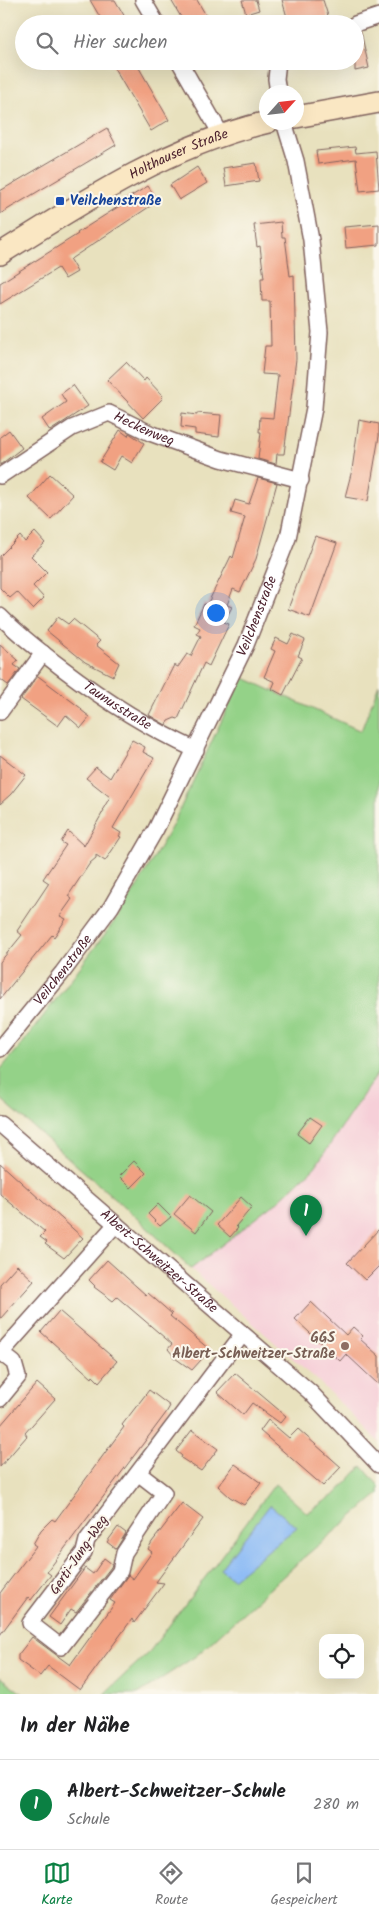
<!DOCTYPE html>
<html lang="de">
<head>
<meta charset="utf-8">
<style>
	body { margin:0; font-family:Kalam,sans-serif; background:#f6f6f6; color:#202124 }
	.controls { position:absolute; right:15px; bottom:15px; display:grid; overflow:hidden; border-radius:10px; box-shadow:0 5px 20px #0002 }
	.controls button { width:45px; height:45px; display:grid; place-items:center; padding:0; border:0; border-bottom:1px solid #e0e0e0; background:#fff; color:#202124; font:25px sans-serif }
	.compass { position:absolute; left:259px; top:85px; width:45px; height:45px; border-radius:50%; background:#fff; box-shadow:0 5px 20px #0002; rotate:63deg }
	.you { position:absolute; left:215px; top:612px; width:18px; height:18px; margin:-12px; border:4px solid #fff; border-radius:50%; background:#1a73e8; box-shadow:0 0 0 8px #1a73e833 }
	.badge { display:grid; place-items:center; width:32px; height:32px; border-radius:50%; background:#0b8043; color:#fff; font-size:16px; font-weight:700 }
	.pin { position:absolute; translate:-50% -41px; filter:drop-shadow(0 1px 2px #0008) }
	.pin::after { content:''; position:absolute; top:26px; width:18px; height:15px; background:inherit; clip-path:polygon(0 0,100% 0,50% 100%) }
	.list { margin:0; padding:0; list-style:none }
	h2 { display:flex; justify-content:space-between; align-items:center; height:65px; margin:0; padding:0 20px; font-size:21px }
	h2 small { font-size:16px; font-weight:400; color:#757577 }
	.list li { display:grid; grid-template-columns:32px 1fr auto; gap:15px; align-items:center; box-sizing:border-box; height:90px; padding:0 20px; border-top:1px solid #e0e0e0 }
	.list b { display:block; font-size:19px; white-space:nowrap }
	.list p { margin:0; font-size:16px; white-space:nowrap; color:#757577 }
	.list em { font-size:16px; font-style:normal; color:#757577 }
	.icon { flex:none; width:28px; height:28px; fill:none; stroke:currentColor; stroke-width:2; stroke-linecap:round; stroke-linejoin:round }
	.map { position:relative; flex:none; width:379px; height:1694px; overflow:hidden }
	.search { position:absolute; background:#fff; box-shadow:0 5px 20px #0002; left:15px; right:15px; top:15px; height:55px; display:flex; align-items:center; gap:12px; box-sizing:border-box; padding:0 18px; border-radius:28px; color:#757577; font-size:19px }
	.sheet { height:155px; background:#fff }
	nav { display:flex; justify-content:space-around; align-items:center; box-sizing:border-box; height:70px; border-top:1px solid #e0e0e0; background:#fff; font-size:14px; color:#757577 }
	nav a { display:grid; justify-items:center; gap:2px }
	nav .on { color:#0b8043 }
	.map>svg:first-child { display:block }
	.built { fill:#f6cfd8 }
	.green { fill:#94d288; stroke:#6f785a }
	.water { fill:#89b9f5; stroke:#6a6c90 }
	.building { fill:#f1a182 }
	.lines { fill:none; stroke-linecap:round; stroke-linejoin:round }
	.street-casing { stroke:#81635e; stroke-width:18 }
	.secondary-casing { stroke:#81635e; stroke-width:24 }
	.street { stroke:#fff; stroke-width:15 }
	.secondary { stroke:#fae7c3; stroke-width:21 }
	.transit-dot { fill:#1a4fb4; stroke:#fbf7ec; stroke-width:2 }
	.education-dot { fill:#8d6e63; stroke:#fbf7ec; stroke-width:2 }
	.labels { text-anchor:middle; dominant-baseline:central; stroke-width:4; stroke-linejoin:round; paint-order:stroke }
	.street-label { font-size:14px; fill:#4a1f2b; stroke:#fbf7ec }
	.transit-label { font-size:14px; font-weight:bold; fill:#164399; stroke:#fbf7ec; text-anchor:start }
	.education-label { font-size:14px; font-weight:bold; fill:#785e54; stroke:#fbf7ec; text-anchor:end }
</style>
</head>
<body>
<div class="map">
<svg width="379" height="1694" viewBox="0 0 379 1694">
	<rect width="100%" height="100%" fill="#fbf7ec"/>
	<filter id="ink" filterUnits="userSpaceOnUse"><feTurbulence type="fractalNoise" baseFrequency=".02" numOctaves="2"/><feDisplacementMap in="SourceGraphic" scale="10" xChannelSelector="R" yChannelSelector="G"/><feConvolveMatrix kernelMatrix="1 2 1 2 8 2 1 2 1" color-interpolation-filters="sRGB"/></filter>
	<filter id="wash" filterUnits="userSpaceOnUse"><feTurbulence type="fractalNoise" baseFrequency=".0096" numOctaves="4" result="noise"/><feDisplacementMap in="SourceGraphic" scale="20" xChannelSelector="R" yChannelSelector="G"/><feGaussianBlur stdDeviation="1.12" result="paint"/><feColorMatrix in="noise" values="0 0 0 0 0 0 0 0 0 0 0 0 0 0 0 0 0 1.4 0 .05"/><feComposite in="paint" operator="in"/></filter>
	<g filter="url(#wash)">
		<rect width="100%" height="100%" fill="#e8e1be"/>
		<polygon class="built" points="379,1071 379,1442 315,1378 191,1269 276,1203 315,1167"/>
		<g class="green">
			<polygon points="242,677 361,731 379,684 379,1071 315,1167 276,1203 191,1269 139,1220 0,1098 0,1070 23,1043 117,918 137,887 172,826"/>
			<polygon points="362,1466 379,1486 379,1494 302,1559 196,1656 138,1694 104,1694 150,1651 275,1484 307,1513 337,1493"/>
			<polygon points="0,1677 23,1694 0,1694"/>
		</g>
		<polygon class="water" points="270,1505 297,1527 233,1579 220,1569"/>
		<g id="blocks">
			<g class="building">
				<polygon points="90,0 115,0 129,24 104,24"/>
				<polygon points="171,0 197,0 211,24 185,24"/>
				<polygon points="242,0 256,0 259,10 246,14"/>
				<polygon points="282,0 323,0 329,19 314,24 289,24"/>
				<polygon points="361,32 369,68 355,71 355,33"/>
				<polygon points="110,61 135,61 169,120 151,131"/>
				<polygon points="107,128 116,145 0,214 0,191"/>
				<polygon points="355,147 356,153 376,151 379,189 360,191 356,159 318,164 316,151"/>
				<polygon points="256,163 259,181 226,186 223,168"/>
				<polygon points="197,167 207,183 179,200 170,185"/>
				<polygon points="148,186 158,201 72,258 70,260 77,272 65,279 58,268 0,304 0,283 78,234 77,233 121,205 120,203"/>
				<polygon points="281,222 282,237 285,237 290,276 294,275 296,359 284,454 277,454 276,464 258,459 261,432 259,432 260,417 273,418 278,375 262,374 265,346 271,346 270,301 262,301 261,278 264,278 260,246 257,247 254,225"/>
				<polygon points="379,224 379,245 346,248 344,227"/>
				<polygon points="126,362 144,381 146,378 163,396 161,398 162,399 143,418 107,380"/>
				<polygon points="73,385 88,406 50,431 42,419 66,402 61,394"/>
				<polygon points="182,413 197,415 197,413 221,415 219,437 195,434 195,429 181,427"/>
				<polygon points="359,420 379,424 379,436 368,501 345,497 352,470"/>
				<polygon points="9,430 22,448 0,465 0,437"/>
				<polygon points="120,430 128,436 129,433 144,443 132,463 121,456 113,470 100,462"/>
				<polygon points="50,474 73,495 51,519 29,498"/>
				<polygon points="258,478 277,483 256,559 240,592 233,589 227,605 232,607 224,622 229,624 209,666 204,663 178,719 175,718 168,721 166,725 149,715 174,665 178,667 187,654 191,656 201,636 197,634 200,628 194,625 204,604 207,605 231,556 233,558 245,517 231,513 235,500 249,504"/>
				<polygon points="35,532 45,543 31,556 47,572 33,586 44,598 33,609 17,592 10,598 0,588 0,556 20,536 25,542"/>
				<polygon points="315,536 337,543 310,617 288,609"/>
				<polygon points="58,617 68,624 73,619 100,641 96,645 119,663 113,676 85,662 47,631"/>
				<polygon points="293,634 305,640 298,656 302,658 283,695 272,689 275,682 264,677 275,651 271,649 276,638 288,644"/>
				<polygon points="0,644 18,660 14,665 20,669 8,685 0,679"/>
				<polygon points="38,676 82,709 81,710 90,717 81,728 66,715 58,726 21,699"/>
				<polygon points="132,740 145,747 143,752 154,758 113,828 121,833 119,836 121,837 105,861 96,855 96,858 90,863 68,896 72,899 60,916 66,919 54,937 52,935 0,999 0,962 22,935 17,931 49,883 43,879 66,845 61,842 68,831 84,846 104,810 103,809 110,797 86,778 96,767 110,778"/>
				<polygon points="0,755 26,775 11,794 0,804"/>
				<polygon points="310,1117 322,1125 309,1143 297,1134"/>
				<polygon points="134,1161 146,1173 131,1188 119,1176"/>
				<polygon points="0,1163 83,1238 64,1258 45,1244 47,1242 40,1237 45,1232 0,1194"/>
				<polygon points="190,1195 211,1212 196,1232 174,1214"/>
				<polygon points="241,1197 252,1207 236,1226 238,1228 230,1237 217,1225"/>
				<polygon points="158,1204 171,1217 160,1226 148,1214"/>
				<polygon points="379,1229 379,1266 365,1280 347,1263"/>
				<polygon points="107,1260 146,1295 148,1293 172,1314 170,1316 210,1350 192,1370 172,1356 173,1355 168,1349 172,1344 117,1297 113,1301 94,1287 95,1286 89,1280"/>
				<polygon points="17,1265 34,1281 0,1319 0,1284"/>
				<polygon points="311,1302 346,1335 353,1327 363,1336 360,1339 379,1356 379,1385 346,1354 340,1361 295,1319"/>
				<polygon points="59,1311 117,1361 99,1382 93,1376 92,1378 41,1332"/>
				<polygon points="235,1373 286,1416 280,1423 252,1403 243,1415 217,1392"/>
				<polygon points="37,1383 55,1399 25,1433 27,1436 0,1467 0,1426"/>
				<polygon points="149,1390 170,1406 166,1413 47,1572 51,1575 46,1581 31,1600 28,1597 0,1635 0,1593 36,1546 33,1544 41,1530 52,1519 55,1521 124,1427 122,1425"/>
				<polygon points="268,1420 289,1438 298,1429 341,1467 323,1486 260,1431"/>
				<polygon points="192,1430 218,1449 201,1471 181,1458 182,1456 176,1451"/>
				<polygon points="235,1464 261,1483 244,1505 230,1497 218,1486"/>
				<polygon points="182,1503 203,1519 156,1582 164,1583 134,1623 132,1619 80,1690 48,1666 40,1676 18,1660 18,1655 32,1637 70,1665 115,1603 110,1600 128,1575 133,1579 152,1552 148,1549 152,1542"/>
				<polygon points="118,1527 126,1533 116,1549 107,1542"/>
				<polygon points="104,1558 112,1564 111,1567 76,1612 71,1609 60,1625 49,1617 85,1568 93,1574"/>
			</g>
		</g>
	</g>
	<g filter="url(#ink)">
		<use href="#blocks" fill-opacity="0" stroke="#81635e" stroke-width="1"/>
		<g class="lines">
			<g class="street-casing">
				<g id="street">
					<polyline points="143,0 157,24"/>
					<polyline points="355,24 379,16"/>
					<polyline points="179,61 222,136"/>
					<polyline points="278,61 276,79 278,92"/>
					<path id="s1" d="M 0,476 L 72,428 L 109,413 L 150,433 L 221,459 L 301,480"/>
					<path id="s2" d="M 0,616 C 19,635 41,652 62,668 C 104,700 148,728 196,750"/>
					<polyline points="0,712 43,653"/>
					<path id="s3" d="M 0,1049 L 62,973 L 111,907 L 156,829 L 246,645 L 288,538 L 314,408 L 320,332 L 311,240 L 296,161 L 284,122"/>
					<path id="s4" d="M 0,1124 L 310,1392 L 379,1465"/>
					<polyline points="0,1352 14,1363 18,1377 0,1399"/>
					<polyline points="2,1352 116,1224"/>
					<polyline points="138,1473 164,1493 124,1553 120,1571 61,1647 30,1623 84,1552 87,1540 242,1335"/>
				</g>
			</g>
			<g class="secondary-casing">
				<g id="secondary">
					<polyline points="296,117 379,102"/>
					<path id="s5" d="M 0,254 C 84,201 170,145 268,122"/>
				</g>
			</g>
			<use href="#street" class="street"/>
			<use href="#secondary" class="secondary"/>
		</g>
	</g>
	<rect class="transit-dot" x="55" y="196" width="10" height="10" rx="2.5"/>
	<circle class="education-dot" cx="345" cy="1346" r="5"/>
	<g class="labels">
		<g class="street-label">
			<text stroke="none"><textPath href="#s5" startOffset="205">Holthauser Straße</textPath></text>
			<text stroke="none"><textPath href="#s1" startOffset="165">Heckenweg</textPath></text>
			<text stroke="none"><textPath href="#s3" startOffset="506">Veilchenstraße</textPath></text>
			<text stroke="none"><textPath href="#s2" startOffset="148">Taunusstraße</textPath></text>
			<text stroke="none"><textPath href="#s3" startOffset="101">Veilchenstraße</textPath></text>
			<text stroke="none"><textPath href="#s4" startOffset="210">Albert-Schweitzer-Straße</textPath></text>
			<text transform="translate(79 1555) rotate(-56)">Gerti-Jung-Weg</text>
		</g>
		<g class="transit-label">
			<text x="70" y="201">Veilchenstraße</text>
		</g>
		<g class="education-label">
			<text x="335" y="1338">GGS<tspan x="335" dy="16">Albert-Schweitzer-Straße</tspan></text>
		</g>
	</g>
</svg>
<div class="controls">
<button><svg class="icon" aria-label="locate" viewBox="0 0 24 24"><circle cx="12" cy="12" r="6"/><path d="M12 2v4M12 18v4M2 12h4M18 12h4"/></svg></button>
</div>
<svg class="compass" viewBox="-18 -18 36 36"><path d="M0-13l5 13h-10z" fill="#e53935"/><path d="M0 13l5-13h-10z" fill="#757577"/></svg>
<div class="you"></div>
<div class="pin badge" style="left:306px;top:1236px">1</div>
<div class="search"><svg class="icon" aria-label="search" viewBox="0 0 24 24"><circle cx="10" cy="10" r="6"/><path d="M15 15l6 6"/></svg>Hier suchen</div>
</div>
<section class="sheet">
<h2>In der Nähe<small></small></h2>
<ul class="list">
<li><span class="badge">1</span><div><b>Albert-Schweitzer-Schule</b><p>Schule</p></div><em>280 m</em></li>
</ul>
</section>
<nav>
<a class="on"><svg class="icon" aria-label="map" viewBox="0 0 24 24"><path d="M3 6l6-2 6 2 6-2v14l-6 2-6-2-6 2zM9 4v14M15 6v14"/></svg>Karte</a>
<a><svg class="icon" aria-label="directions" viewBox="0 0 24 24"><path d="M12 3l9 9-9 9-9-9zM9 14v-3h6M13 9l2 2-2 2"/></svg>Route</a>
<a><svg class="icon" aria-label="saved" viewBox="0 0 24 24"><path d="M7 4h10v16l-5-4-5 4z"/></svg>Gespeichert</a>
</nav>
</body>
</html>
